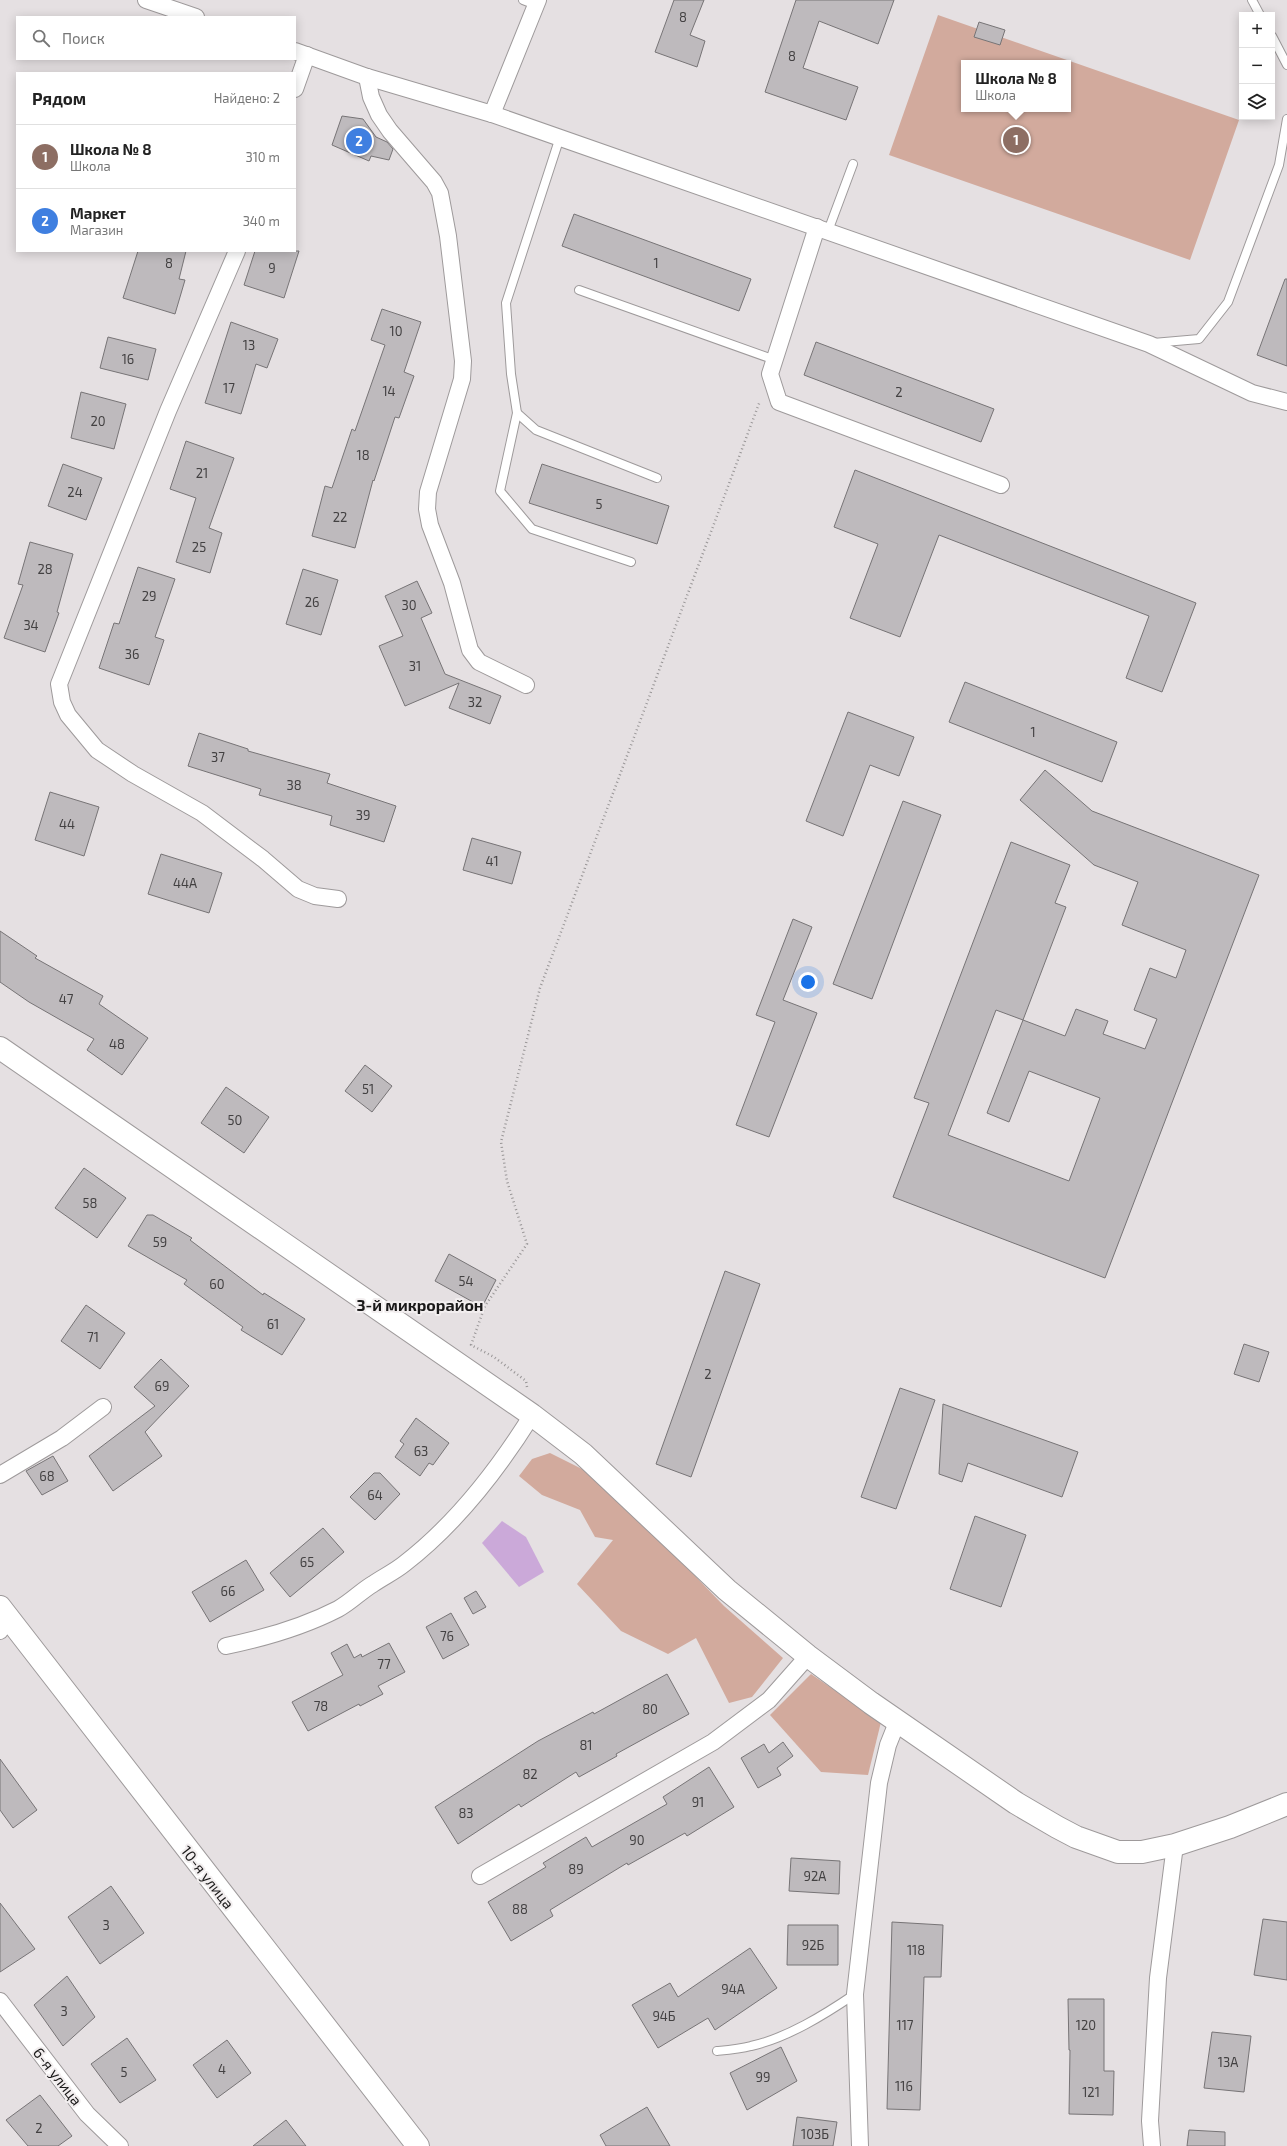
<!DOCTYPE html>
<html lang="ru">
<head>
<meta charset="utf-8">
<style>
	body { margin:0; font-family:"Exo 2",sans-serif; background:#f2f2f2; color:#222 }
	.controls { position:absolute; right:12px; top:12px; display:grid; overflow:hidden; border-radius:0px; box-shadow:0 2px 10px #0003 }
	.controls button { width:36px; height:36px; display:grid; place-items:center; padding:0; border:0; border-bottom:1px solid #e0e0e0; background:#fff; color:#222; font:20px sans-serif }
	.you { position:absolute; left:808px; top:982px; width:14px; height:14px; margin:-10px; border:3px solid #fff; border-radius:50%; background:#1a73e8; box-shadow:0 0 0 6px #1a73e833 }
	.badge { display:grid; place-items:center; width:26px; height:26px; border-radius:50%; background:#1467b5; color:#fff; font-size:13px; font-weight:700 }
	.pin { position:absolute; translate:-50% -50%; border:2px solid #fff; box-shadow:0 1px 4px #0006 }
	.popup { position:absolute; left:961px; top:60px; width:110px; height:52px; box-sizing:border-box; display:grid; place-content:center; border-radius:0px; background:#fff; filter:drop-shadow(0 1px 3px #0005); font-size:13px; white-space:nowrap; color:#767676 }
	.popup b { font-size:15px; color:#222 }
	.popup::after { content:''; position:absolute; left:50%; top:100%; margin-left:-8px; border:8px solid transparent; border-top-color:#fff }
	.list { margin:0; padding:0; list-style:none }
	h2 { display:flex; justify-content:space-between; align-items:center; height:52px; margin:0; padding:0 16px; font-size:17px }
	h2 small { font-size:13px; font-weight:400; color:#767676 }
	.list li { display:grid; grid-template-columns:26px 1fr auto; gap:12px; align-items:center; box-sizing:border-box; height:64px; padding:0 16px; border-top:1px solid #e0e0e0 }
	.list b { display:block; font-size:15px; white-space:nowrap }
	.list p { margin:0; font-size:13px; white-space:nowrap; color:#767676 }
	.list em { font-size:13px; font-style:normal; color:#767676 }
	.icon { flex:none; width:22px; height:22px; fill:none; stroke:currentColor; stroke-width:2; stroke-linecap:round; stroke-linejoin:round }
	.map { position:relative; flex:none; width:1287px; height:2146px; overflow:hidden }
	.search { position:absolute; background:#fff; box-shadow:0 2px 10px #0003; left:16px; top:16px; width:280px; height:44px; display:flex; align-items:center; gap:10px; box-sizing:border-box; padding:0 14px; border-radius:0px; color:#767676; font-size:15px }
	.panel { position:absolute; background:#fff; box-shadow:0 2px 10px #0003; left:16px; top:72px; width:280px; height:180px; border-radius:0px }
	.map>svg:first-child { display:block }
	.green { fill:#d2aa9d; fill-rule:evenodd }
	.water { fill:#cba9d9 }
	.building { fill:#bebabd; stroke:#777476; fill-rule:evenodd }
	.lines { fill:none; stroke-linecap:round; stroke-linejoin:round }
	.lane-casing { stroke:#9e9a9b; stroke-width:10 }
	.street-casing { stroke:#9e9a9b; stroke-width:18 }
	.secondary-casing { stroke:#9e9a9b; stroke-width:24 }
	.path { stroke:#999697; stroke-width:2.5; stroke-dasharray:1 3; stroke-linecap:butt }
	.lane { stroke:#fff; stroke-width:8 }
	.street { stroke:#fff; stroke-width:16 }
	.secondary { stroke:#fff; stroke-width:22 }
	.labels { text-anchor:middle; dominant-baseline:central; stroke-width:4; stroke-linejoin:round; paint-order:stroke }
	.number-label { font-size:13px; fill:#434142 }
	.street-label { font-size:15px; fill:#1a1919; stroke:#f2eeef }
	.neighbourhood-label { font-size:16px; font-weight:bold; fill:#1a1919; stroke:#f2eeef }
</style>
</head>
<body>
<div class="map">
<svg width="1287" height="2146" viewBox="0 0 1287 2146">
	<rect width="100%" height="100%" fill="#e5e0e2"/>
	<g class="green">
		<path d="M 938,15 L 1239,120 L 1190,260 L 889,155 ZM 964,63 L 1068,63 L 1068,109 L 964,109 Z"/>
		<polygon points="550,1453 592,1474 647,1526 724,1606 783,1658 752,1697 729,1703 696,1638 668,1654 621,1631 577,1584 613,1540 595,1537 580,1510 542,1495 519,1476 532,1459"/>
		<polygon points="811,1674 881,1722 868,1775 821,1772 770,1715"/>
	</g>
	<polygon class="water" points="502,1521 526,1537 544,1572 519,1587 482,1543"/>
	<g class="building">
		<polygon points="674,0 704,0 690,35 705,41 697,67 655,52"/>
		<polygon points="796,0 894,0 878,44 819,21 803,68 858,87 846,120 765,92"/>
		<polygon points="979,22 1005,30 1000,45 974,37"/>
		<polygon points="342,116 363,119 376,137 387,142 393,149 389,160 371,156 369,161 332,145"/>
		<polygon points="574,214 751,279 739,311 562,246"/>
		<polygon points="138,251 186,251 179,279 185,280 175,314 123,298"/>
		<polygon points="255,251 299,251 284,298 244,285"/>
		<polygon points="1285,279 1287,279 1287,366 1257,355"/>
		<polygon points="382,309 421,322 404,372 414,376 399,418 395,417 374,481 373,480 355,548 312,536 325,486 332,488 352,429 355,431 385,345 371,340"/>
		<polygon points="231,322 278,339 267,368 256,364 241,414 205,403"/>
		<polygon points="108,337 156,349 148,380 100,368"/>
		<polygon points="816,342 994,409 981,442 804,375"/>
		<polygon points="81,392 126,404 114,449 71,438"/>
		<polygon points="186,441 234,458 209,528 222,533 210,573 176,562 196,498 170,489"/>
		<polygon points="63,464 102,478 86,520 48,506"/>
		<polygon points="542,464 669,506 657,544 529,503"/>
		<polygon points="855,470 1196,603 1162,692 1126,678 1149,616 939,535 900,637 850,618 878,544 834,527"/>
		<polygon points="30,542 73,554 57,612 59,613 45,652 4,638 23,585 18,584"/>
		<polygon points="138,567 175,579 155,637 164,640 149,685 99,668 114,623 119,624"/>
		<polygon points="303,569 338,580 321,635 286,624"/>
		<polygon points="417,581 432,613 421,618 445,674 501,696 490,724 449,708 459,683 405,706 379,646 403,636 385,596"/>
		<polygon points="965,682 1117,742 1102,782 949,722"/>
		<polygon points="848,712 914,737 899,776 870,765 843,836 806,821"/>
		<polygon points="199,733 248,749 248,751 330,774 327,783 396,806 384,842 330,825 332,816 259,795 261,789 188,766"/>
		<path d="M 1045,770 L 1092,811 L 1259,875 L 1105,1278 L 893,1197 L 929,1103 L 914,1098 L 1011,842 L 1070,865 L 1055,903 L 1066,907 L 1023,1020 L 1065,1036 L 1076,1009 L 1108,1021 L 1103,1034 L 1145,1049 L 1157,1019 L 1134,1010 L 1150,968 L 1176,978 L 1186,950 L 1122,925 L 1138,882 L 1094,865 L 1020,800 ZM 996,1010 L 1023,1020 L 987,1113 L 1009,1122 L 1029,1071 L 1100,1098 L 1069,1181 L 948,1135 Z"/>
		<polygon points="50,792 99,807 84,856 35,840"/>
		<polygon points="903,801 941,815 872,999 833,984"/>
		<polygon points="472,838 521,852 512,884 463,870"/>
		<polygon points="161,854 222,873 209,913 148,894"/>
		<polygon points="793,919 812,927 783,1000 817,1013 769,1137 736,1125 775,1022 756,1015"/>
		<polygon points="0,931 37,956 35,958 103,996 99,1004 148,1038 122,1075 87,1050 94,1039 29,1002 0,982"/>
		<polygon points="365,1065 392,1086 372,1112 345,1091"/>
		<polygon points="226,1087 269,1117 244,1153 201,1123"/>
		<polygon points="84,1168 126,1198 97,1238 55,1208"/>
		<polygon points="147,1215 153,1215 192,1238 190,1240 263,1295 264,1293 305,1319 282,1355 241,1330 243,1327 184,1284 187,1280 128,1246"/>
		<polygon points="449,1254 496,1280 482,1307 435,1281"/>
		<polygon points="725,1271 760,1284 691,1477 656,1464"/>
		<polygon points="86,1305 125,1333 100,1369 61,1341"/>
		<polygon points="1244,1344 1269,1352 1259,1382 1234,1374"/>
		<polygon points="161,1359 189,1386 145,1432 162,1456 113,1491 89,1456 155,1406 134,1387"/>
		<polygon points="900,1388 935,1400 896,1509 861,1497"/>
		<polygon points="943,1404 1078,1452 1062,1497 968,1463 962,1482 939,1474"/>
		<polygon points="416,1418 449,1443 433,1465 429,1463 420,1476 395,1457 404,1444 400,1441"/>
		<polygon points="53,1456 68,1481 42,1495 26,1471"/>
		<polygon points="374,1473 380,1473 400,1494 375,1520 350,1497"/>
		<polygon points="975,1516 1026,1535 1001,1607 950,1589"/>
		<polygon points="323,1528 344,1552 290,1597 270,1573"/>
		<polygon points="246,1560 264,1590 210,1622 192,1592"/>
		<polygon points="476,1591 486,1607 473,1614 464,1598"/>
		<polygon points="451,1613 469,1645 443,1659 426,1627"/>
		<polygon points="389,1643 405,1672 378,1686 383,1694 360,1706 359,1704 308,1731 292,1702 343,1675 331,1653 347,1644 354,1658 361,1654 362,1657"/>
		<polygon points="667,1674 689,1714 616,1754 617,1756 579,1777 576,1772 521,1807 519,1804 458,1844 435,1807 538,1741 593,1712 594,1714"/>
		<polygon points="783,1742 793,1756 777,1768 781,1775 758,1788 741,1758 764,1744 769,1753"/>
		<polygon points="0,1759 37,1810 13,1828 0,1810"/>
		<polygon points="709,1767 734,1807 687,1836 685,1833 628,1865 627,1863 550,1910 553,1916 511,1941 488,1902 546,1867 543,1863 586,1837 592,1847 667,1804 663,1797"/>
		<polygon points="791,1858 840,1861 839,1894 789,1891"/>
		<polygon points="111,1886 144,1933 100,1964 68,1917"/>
		<polygon points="0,1903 35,1949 0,1972"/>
		<polygon points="1263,1919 1287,1922 1287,1980 1254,1975"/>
		<polygon points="892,1922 943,1925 941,1977 924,1977 920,2110 887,2109"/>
		<polygon points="788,1925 838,1925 838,1965 787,1965"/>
		<polygon points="750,1948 777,1988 715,2030 708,2018 658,2048 632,2005 670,1983 678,1997"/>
		<polygon points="67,1976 95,2017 63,2046 34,2005"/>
		<polygon points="1068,1999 1104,1999 1104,2071 1114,2071 1113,2115 1069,2114 1070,2050 1069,2050"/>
		<polygon points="1212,2032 1251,2036 1244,2092 1204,2088"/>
		<polygon points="127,2038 156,2080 120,2103 91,2064"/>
		<polygon points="227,2040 251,2073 217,2098 193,2065"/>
		<polygon points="781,2047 797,2081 747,2110 730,2073"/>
		<polygon points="40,2095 72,2136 58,2146 28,2146 6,2120"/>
		<polygon points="647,2107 670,2146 606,2146 600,2135"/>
		<polygon points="797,2117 837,2122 833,2146 793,2146"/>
		<polygon points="286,2120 306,2146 253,2146"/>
		<polygon points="1189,2130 1225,2132 1225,2146 1187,2146"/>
	</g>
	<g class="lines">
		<g class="lane-casing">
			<g id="lane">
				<polyline points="523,0 536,5"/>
				<polyline points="1252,0 1260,15"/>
				<polyline points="1272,36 1287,65"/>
				<polyline points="560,137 506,303 511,374 517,413 536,430 657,478"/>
				<polyline points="828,231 853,164"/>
				<polyline points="579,290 775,360"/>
				<polyline points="1153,343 1199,339 1228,302 1279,165 1287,119"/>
				<polyline points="517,413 500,491 532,529 631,562"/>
				<path d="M 717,2051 C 728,2050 740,2049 751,2046 C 787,2038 824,2015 855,1994"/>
			</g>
		</g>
		<g class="street-casing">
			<g id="street">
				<polyline points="146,0 196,17"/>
				<polyline points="295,51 367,77 492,114 1149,344 1252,393 1287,402"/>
				<polyline points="367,77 371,97 379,115 390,131 434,182 440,193 448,236 463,361 462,379 428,492 427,509 430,525 452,583 470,650 479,662 526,685"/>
				<polyline points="295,89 307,55"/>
				<polyline points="492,114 538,0"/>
				<polyline points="817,227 770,374 779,402 1001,485"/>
				<polyline points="237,251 168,411 59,684 62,702 68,715 97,750 133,774 202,813 263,859 298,889 315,896 338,899"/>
				<polyline points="0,1475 62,1438 103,1407"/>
				<polyline points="0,1631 7,1618"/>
				<path d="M 226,1646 C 265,1638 303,1627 338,1609 C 351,1602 361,1591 373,1584 C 383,1577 394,1572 404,1564 C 456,1524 497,1471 532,1415"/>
				<polyline points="480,1876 713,1742 769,1700 808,1656"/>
				<polyline points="0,2001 87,2114 120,2146"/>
				<polyline points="860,2146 855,1994 879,1783 888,1745 898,1720"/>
				<polyline points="1152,2146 1150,2121 1158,1978 1175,1845"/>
			</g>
		</g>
		<g class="secondary-casing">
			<g id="secondary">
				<polyline points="0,1048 532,1415 583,1454 727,1590 808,1656 871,1703 1016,1803 1057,1827 1076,1837 1118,1852 1142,1852 1175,1845 1230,1827 1287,1804"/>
				<polyline points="0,1607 418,2146"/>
			</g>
		</g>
		<polyline class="path" points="527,1387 526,1381 494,1357 471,1345 485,1306 527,1244 507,1181 501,1142 540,988 760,401"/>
		<use href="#lane" class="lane"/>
		<use href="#street" class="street"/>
		<use href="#secondary" class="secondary"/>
	</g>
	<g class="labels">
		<g class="number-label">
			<text x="683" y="17">8</text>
			<text x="792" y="56">8</text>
			<text x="169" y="263">8</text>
			<text x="656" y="263">1</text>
			<text x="272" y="268">9</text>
			<text x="396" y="331">10</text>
			<text x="249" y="345">13</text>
			<text x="128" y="359">16</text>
			<text x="229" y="388">17</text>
			<text x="389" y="391">14</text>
			<text x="899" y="392">2</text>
			<text x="98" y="421">20</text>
			<text x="363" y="455">18</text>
			<text x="202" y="473">21</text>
			<text x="75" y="492">24</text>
			<text x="599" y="504">5</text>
			<text x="340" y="517">22</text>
			<text x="199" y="547">25</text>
			<text x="45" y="569">28</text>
			<text x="149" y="596">29</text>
			<text x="312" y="602">26</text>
			<text x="409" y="605">30</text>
			<text x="31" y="625">34</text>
			<text x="132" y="654">36</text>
			<text x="415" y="666">31</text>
			<text x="475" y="702">32</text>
			<text x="1033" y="732">1</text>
			<text x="218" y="757">37</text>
			<text x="294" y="785">38</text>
			<text x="363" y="815">39</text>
			<text x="67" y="824">44</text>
			<text x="492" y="861">41</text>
			<text x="185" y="883">44А</text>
			<text x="66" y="999">47</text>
			<text x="117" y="1044">48</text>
			<text x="368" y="1089">51</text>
			<text x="235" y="1120">50</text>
			<text x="90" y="1203">58</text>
			<text x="160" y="1242">59</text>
			<text x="466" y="1281">54</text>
			<text x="217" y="1284">60</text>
			<text x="273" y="1324">61</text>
			<text x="93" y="1337">71</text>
			<text x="708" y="1374">2</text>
			<text x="162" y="1386">69</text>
			<text x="421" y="1451">63</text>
			<text x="47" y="1476">68</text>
			<text x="375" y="1495">64</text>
			<text x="307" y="1562">65</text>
			<text x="228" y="1591">66</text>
			<text x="447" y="1636">76</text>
			<text x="384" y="1664">77</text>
			<text x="321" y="1706">78</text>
			<text x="650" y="1709">80</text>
			<text x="586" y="1745">81</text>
			<text x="530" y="1774">82</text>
			<text x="698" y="1802">91</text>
			<text x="466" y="1813">83</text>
			<text x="637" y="1840">90</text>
			<text x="576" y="1869">89</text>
			<text x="815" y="1876">92А</text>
			<text x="520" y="1909">88</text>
			<text x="106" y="1925">3</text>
			<text x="813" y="1945">92Б</text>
			<text x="916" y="1950">118</text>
			<text x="733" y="1989">94А</text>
			<text x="64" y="2011">3</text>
			<text x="664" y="2016">94Б</text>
			<text x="905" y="2025">117</text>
			<text x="1086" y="2025">120</text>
			<text x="1228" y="2062">13А</text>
			<text x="222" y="2069">4</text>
			<text x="124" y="2072">5</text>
			<text x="763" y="2077">99</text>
			<text x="904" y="2086">116</text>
			<text x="1091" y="2092">121</text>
			<text x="39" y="2128">2</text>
			<text x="815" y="2134">103Б</text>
		</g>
		<g class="street-label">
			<text transform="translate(208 1877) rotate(52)">10-я улица</text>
			<text transform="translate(58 2076) rotate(52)">6-я улица</text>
		</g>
		<g class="neighbourhood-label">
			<text x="420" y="1304">3-й микрорайон</text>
		</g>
	</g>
</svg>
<div class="controls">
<button>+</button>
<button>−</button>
<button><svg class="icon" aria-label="layers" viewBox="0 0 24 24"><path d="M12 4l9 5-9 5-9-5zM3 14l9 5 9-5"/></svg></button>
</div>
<div class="you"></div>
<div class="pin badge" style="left:1016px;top:140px;background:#8d6e63">1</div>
<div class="popup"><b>Школа № 8</b>Школа</div>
<div class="pin badge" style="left:359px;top:141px;background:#3f7fe0">2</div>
<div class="search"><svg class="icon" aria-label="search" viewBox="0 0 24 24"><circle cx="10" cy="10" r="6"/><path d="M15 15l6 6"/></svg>Поиск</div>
<section class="panel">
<h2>Рядом<small>Найдено: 2</small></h2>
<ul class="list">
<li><span class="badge" style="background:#8d6e63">1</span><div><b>Школа № 8</b><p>Школа</p></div><em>310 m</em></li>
<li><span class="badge" style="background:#3f7fe0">2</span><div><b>Маркет</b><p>Магазин</p></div><em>340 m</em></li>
</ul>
</section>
</div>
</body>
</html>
